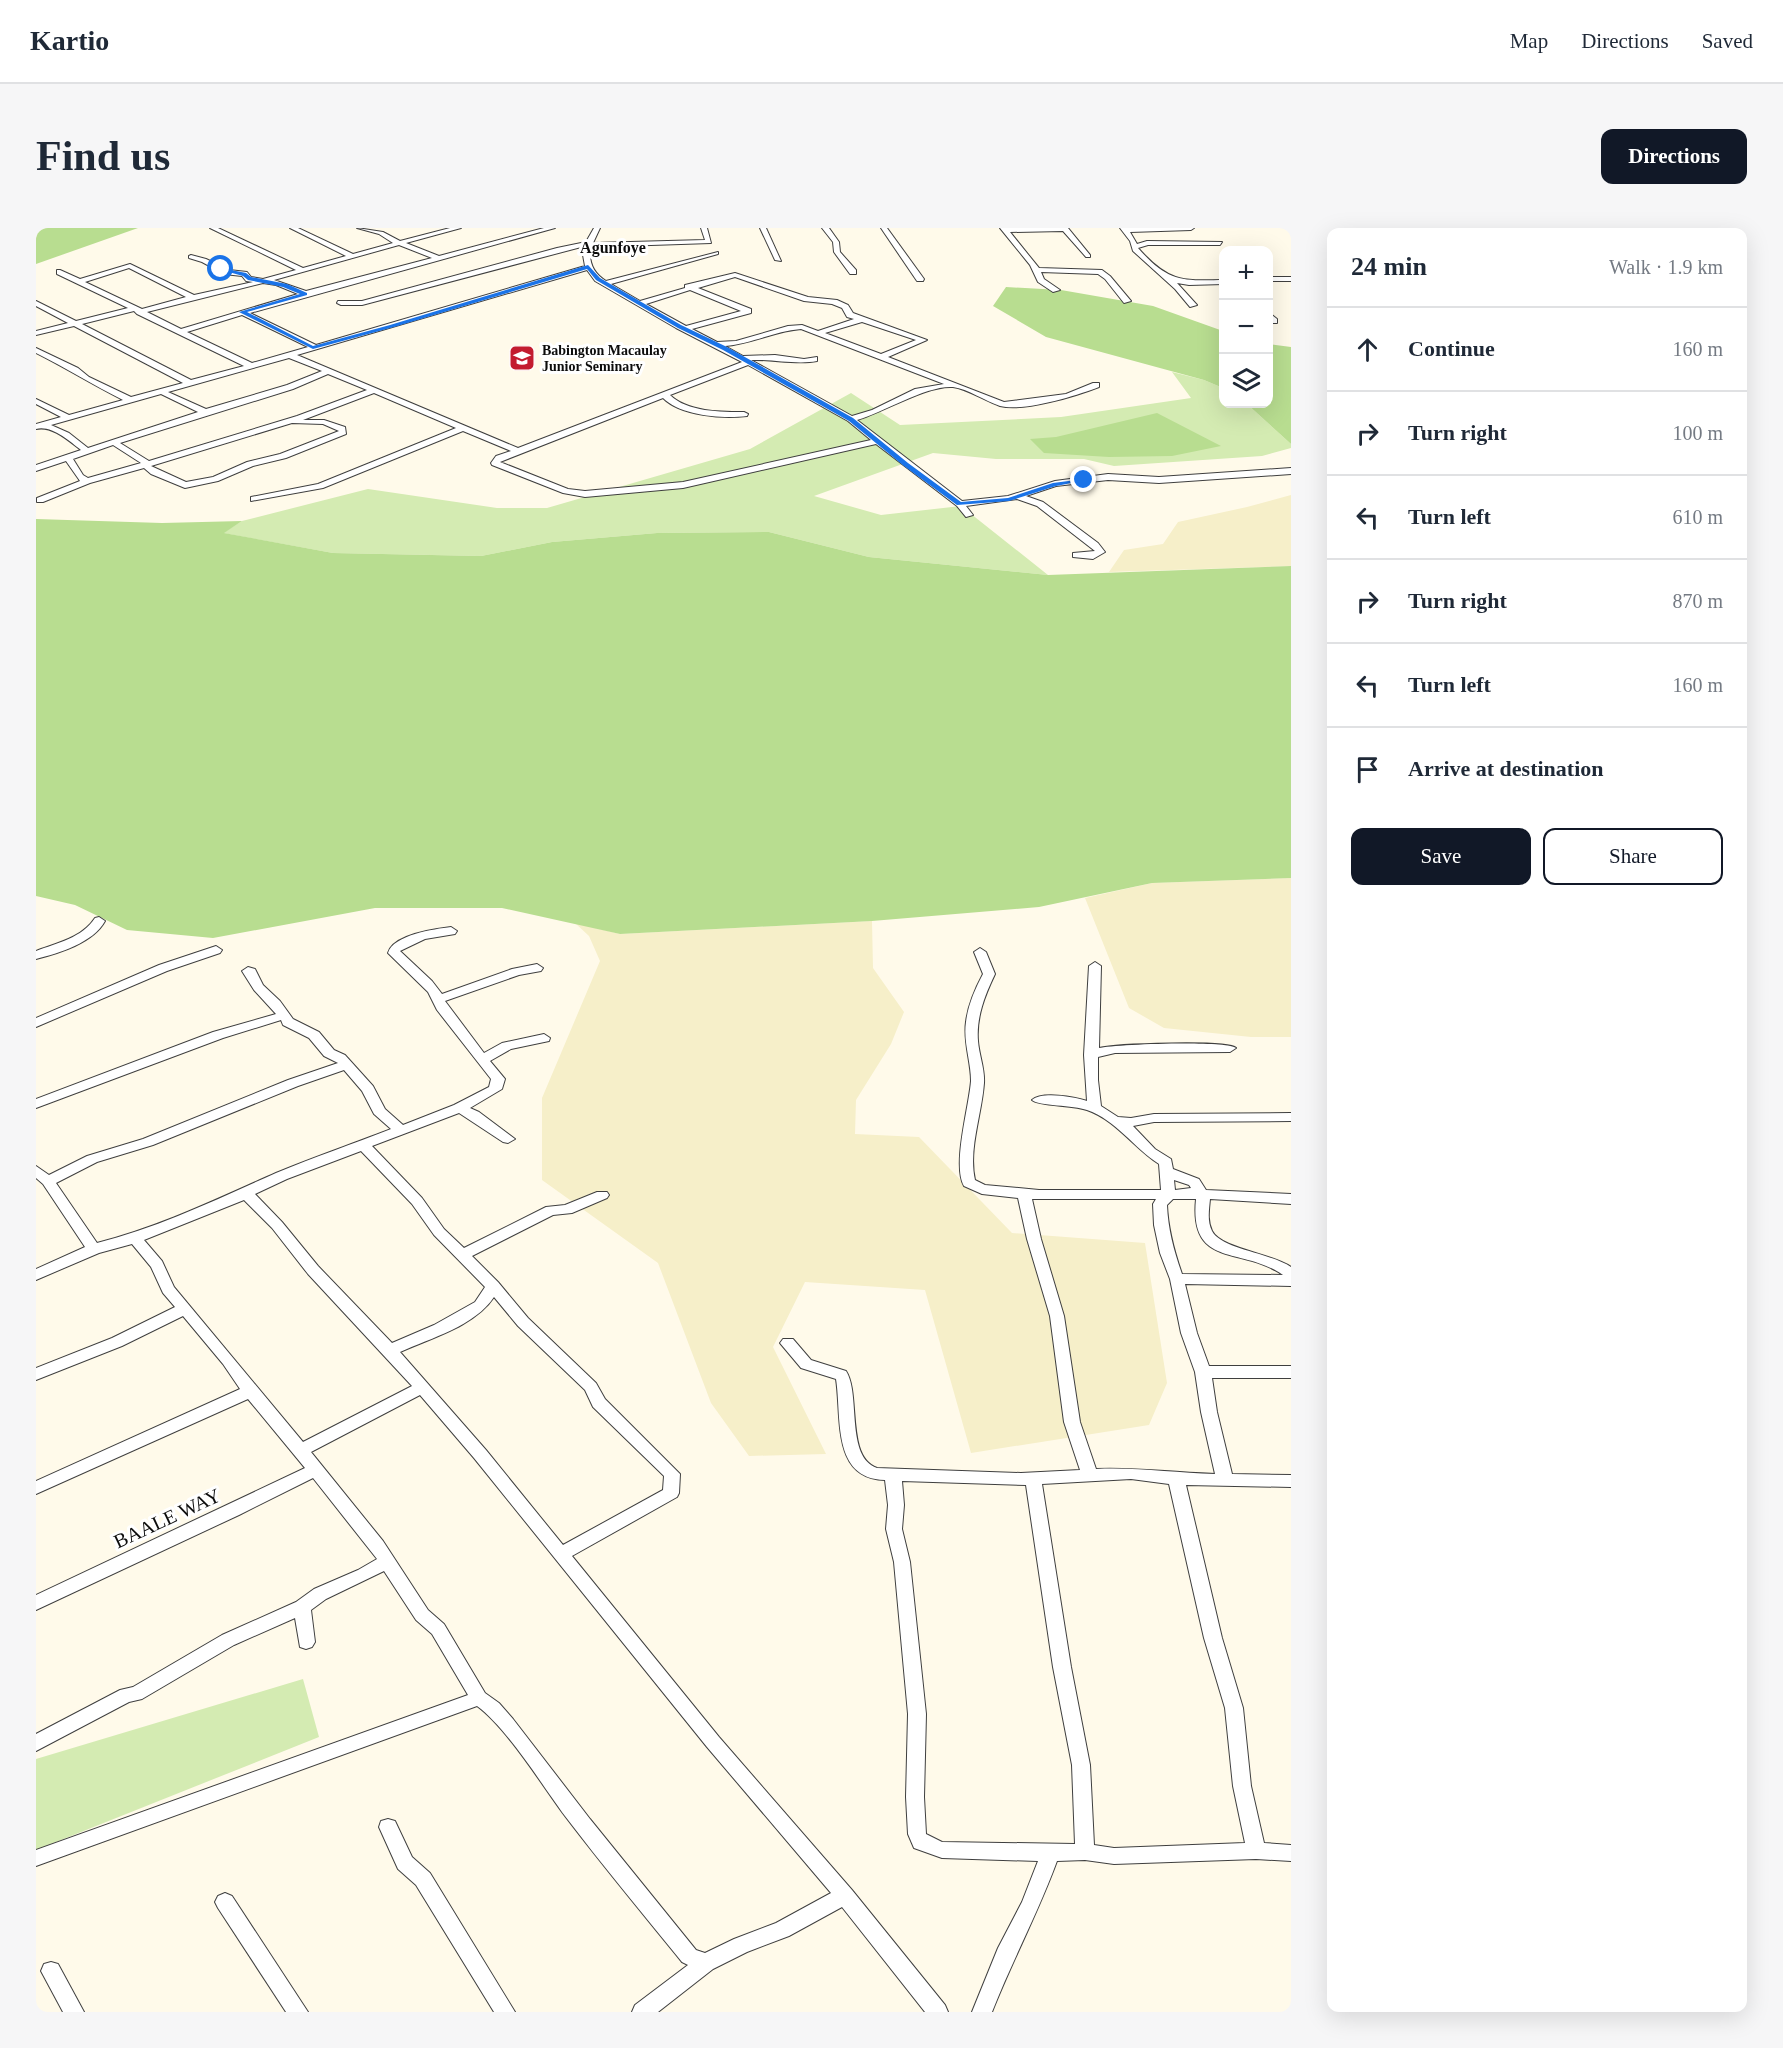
<!DOCTYPE html>
<html lang="en">
<head>
<meta charset="utf-8">
<style>
	body { margin:0; font-family:Georgia,serif; background:#f6f6f7; color:#1f2937 }
	.controls { position:absolute; right:18px; top:18px; display:grid; overflow:hidden; border-radius:12px; box-shadow:0 6px 24px #0002 }
	.controls button { width:54px; height:54px; display:grid; place-items:center; padding:0; border:0; border-bottom:2px solid #e0e1e3; background:#fff; color:#1f2937; font:30px sans-serif }
	.stop { position:absolute; width:18px; height:18px; margin:-14px; border:4px solid #1a73e8; border-radius:50%; background:#fff }
	.stop.end { background:#1a73e8; border-color:#fff; box-shadow:0 2px 6px #0008 }
	.list { margin:0; padding:0; list-style:none }
	h2 { display:flex; justify-content:space-between; align-items:center; height:78px; margin:0; padding:0 24px; font-size:26px }
	h2 small { font-size:20px; font-weight:400; color:#747a83 }
	.list li { display:grid; grid-template-columns:39px 1fr auto; gap:18px; align-items:center; box-sizing:border-box; height:84px; padding:0 24px; border-top:2px solid #e0e1e3 }
	.list b { display:block; font-size:22px; white-space:nowrap }
	.list em { font-size:20px; font-style:normal; color:#747a83 }
	.actions { display:flex; gap:12px; padding:18px 24px }
	.actions a { flex:1; padding:14px 0; border:2px solid #111827; border-radius:12px; text-align:center; font-size:21px; color:#111827 }
	.actions .main { background:#111827; color:#fff }
	.icon { flex:none; width:33px; height:33px; fill:none; stroke:currentColor; stroke-width:2; stroke-linecap:round; stroke-linejoin:round }
	.map { position:relative; flex:none; width:1255px; height:1784px; overflow:hidden; border-radius:12px }
	header { display:flex; align-items:center; gap:36px; box-sizing:border-box; height:84px; padding:0 30px; background:#fff; border-bottom:2px solid #e0e1e3 }
	header strong { font-size:28px }
	nav { display:flex; gap:33px; margin-inline-start:auto; font-size:21px }
	.intro { display:flex; align-items:center; justify-content:space-between; box-sizing:border-box; height:144px; padding:0 36px }
	h1 { margin:0; font-size:42px }
	.button { padding:15px 27px; border-radius:12px; background:#111827; color:#fff; font-size:21px; font-weight:700 }
	main { display:flex; gap:36px; padding:0 36px }
	aside { flex:1; background:#fff; border-radius:12px; box-shadow:0 6px 24px #0002 }
	.map>svg:first-child { display:block }
	.farmland { fill:#f6efc9 }
	.green { fill:#d4ebb2 }
	.forest { fill:#b8dd90 }
	.lines { fill:none; stroke-linecap:round; stroke-linejoin:round }
	.minor-casing { stroke:#3f3f3f; stroke-width:2 }
	.minor { fill:#fff; fill-rule:evenodd }
	.route { fill:#1a73e8 }
	.labels { text-anchor:middle; dominant-baseline:central; stroke-width:6; stroke-linejoin:round; paint-order:stroke }
	.far-poi-label { font-size:14px; font-weight:bold; fill:#0c0c0c; stroke:#fff; text-anchor:start }
	.far-quarter-label { font-size:16px; font-weight:bold; fill:#0c0c0c; stroke:#fff }
	.near-street-label { font-size:20px; fill:#0c0c0c; stroke:#fff }
</style>
</head>
<body>
<header>
<strong>Kartio</strong>
<nav><a>Map</a><a>Directions</a><a>Saved</a></nav>
</header>
<div class="intro"><h1>Find us</h1><a class="button">Directions</a></div>
<main>
<div class="map">
<svg width="1255" height="1784" viewBox="0 0 1255 1784">
	<rect width="100%" height="100%" fill="#fffaea"/>
	<g class="farmland">
		<polygon points="1255,267 1255,338 1073,344 1088,322 1127,316 1142,294 1211,279"/>
		<polygon points="1255,650 1255,809 1215,809 1128,800 1093,780 1049,670 1116,655"/>
		<polygon points="836,693 837,740 868,784 855,816 820,872 819,906 883,909 976,1005 1109,1015 1131,1155 1113,1197 935,1225 889,1062 769,1054 737,1119 790,1226 713,1228 675,1175 622,1035 506,952 506,870 564,733 553,708 539,695 584,706"/>
	</g>
	<g class="green">
		<polygon points="1136,144 1168,152 1187,160 1188,176 1211,176 1255,216 1255,220 1226,228 1078,238 1048,231 960,231 897,225 778,268 845,287 925,278 1012,347 833,329 733,304 621,305 516,314 445,328 297,325 187,305 206,293 332,261 461,280 511,280 714,221 815,165 864,197 1025,189 1155,170"/>
		<polygon points="267,1451 283,1509 0,1622 0,1531"/>
	</g>
	<g class="forest">
		<polygon points="0,0 102,0 0,36"/>
		<polygon points="970,59 1025,62 1117,78 1187,103 1187,160 1168,152 1010,109 957,78"/>
		<polygon points="1233,116 1255,119 1255,216 1211,176 1232,176"/>
		<polygon points="1121,185 1185,218 1136,228 1073,229 1008,225 994,211 1020,209"/>
		<polygon points="0,291 126,295 206,293 188,305 297,325 445,328 516,314 621,305 733,304 833,329 1012,347 1255,338 1255,650 1116,655 1003,679 836,693 584,706 466,680 339,680 177,710 91,702 39,677 0,668"/>
	</g>
	<g class="lines">
		<g class="minor-casing">
			<g id="minor">
				<path d="M 174,0 L 182,0 L 267,40 L 310,28 L 254,0 L 262,0 L 317,26 L 357,15 L 343,6 L 321,0 L 347,4 L 364,13 L 414,0 L 425,0 L 370,15 L 403,28 L 508,0 L 519,0 L 214,85 L 280,117 L 549,38 L 547,27 L 549,18 L 326,77 L 305,77 L 301,75 L 302,73 L 326,73 L 521,20 L 550,14 L 558,0 L 564,0 L 557,15 L 669,12 L 665,0 L 671,0 L 675,15 L 555,19 C 552,34 557,45 570,53 L 682,24 L 682,26 L 575,56 L 604,73 L 649,60 L 649,57 L 699,45 L 772,69 L 801,72 L 812,77 L 817,85 L 891,112 L 852,129 L 968,174 L 1030,166 L 1057,155 L 1063,155 L 1063,159 C 1040,168 988,184 964,178 C 949,173 932,161 917,159 C 891,157 848,184 821,192 L 926,273 L 972,268 L 1019,253 L 1072,246 L 1123,249 L 1255,240 L 1255,246 L 1123,255 L 1072,252 L 1020,258 L 990,268 L 1007,274 L 1062,315 L 1069,324 L 1057,331 L 1037,329 L 1037,325 L 1059,323 L 1001,278 L 981,271 L 930,278 L 937,287 L 930,289 L 921,278 L 840,216 L 647,260 L 549,269 L 527,265 L 456,237 L 455,235 L 460,228 L 475,223 L 427,203 L 287,260 L 215,273 L 215,269 L 282,256 L 420,200 L 338,165 L 267,192 L 288,192 L 309,199 L 310,206 L 250,230 L 217,238 L 182,253 L 149,260 L 115,246 L 108,240 L 54,255 L 7,274 L 1,274 L 1,270 L 44,253 L 30,233 L 0,243 L 0,237 L 45,222 C 33,213 16,197 0,201 L 0,196 L 25,189 L 0,176 L 0,171 L 33,187 L 87,172 C 57,157 30,140 0,125 L 0,120 L 42,140 L 53,149 L 95,169 L 147,155 L 38,98 L 0,107 L 0,103 L 32,95 L 0,78 L 0,73 L 40,93 L 92,80 L 21,46 L 21,42 L 24,42 L 44,51 L 94,36 L 158,67 L 217,54 L 210,53 L 206,48 L 188,46 L 166,34 L 153,30 L 153,28 L 155,27 L 170,31 L 193,42 L 211,44 L 215,49 L 227,51 L 260,42 ZM 363,17 L 396,30 L 270,63 L 238,52 ZM 93,40 L 150,69 L 106,81 L 49,54 ZM 551,42 L 559,53 L 640,100 L 706,134 L 482,220 L 261,127 ZM 699,49 L 768,73 L 796,76 L 806,80 L 811,89 L 818,91 L 782,103 L 766,97 L 752,98 L 700,113 L 681,114 L 656,101 L 715,85 L 715,81 L 662,60 ZM 227,55 L 240,57 L 262,66 L 145,101 L 111,84 ZM 654,62 L 705,83 L 650,98 L 610,76 ZM 98,83 L 101,86 L 208,138 L 155,152 L 46,96 ZM 206,87 L 272,119 L 216,135 L 151,104 ZM 826,94 L 880,112 L 845,126 L 789,105 ZM 765,101 L 908,156 L 879,161 L 836,182 L 816,188 L 715,132 C 736,131 761,137 781,133 L 781,129 L 768,131 L 739,127 L 707,128 L 689,118 C 715,116 739,103 765,101 ZM 253,130 L 286,143 L 251,157 L 170,181 L 132,164 ZM 712,137 L 812,193 L 835,212 L 647,254 L 549,263 L 532,261 L 464,234 L 627,170 C 645,188 687,191 711,188 L 712,186 L 708,184 C 685,184 651,184 634,167 ZM 292,146 L 331,162 L 261,188 L 113,233 L 84,215 L 257,161 ZM 125,166 L 162,184 L 52,220 L 33,205 L 15,197 ZM 256,195 L 287,196 L 303,203 L 244,226 L 211,234 L 177,249 L 150,254 L 115,238 ZM 77,217 L 105,235 L 52,250 L 47,247 L 37,231 Z"/>
				<polygon points="724,0 730,0 745,33 739,32"/>
				<polygon points="786,0 793,0 803,14 804,24 820,42 820,46 814,46 798,24 797,14"/>
				<polygon points="845,0 851,0 888,51 887,53 881,53"/>
				<polygon points="964,0 1032,0 1054,27 1054,29 1050,29 1027,3 974,4 1003,40 1066,42 1074,48 1095,73 1088,75 1069,51 1062,46 1005,44 1008,51 1024,62 1017,64 1002,54 994,37"/>
				<path d="M 1084,0 L 1158,0 L 1155,2 L 1094,4 L 1101,16 L 1111,13 L 1186,14 L 1184,17 L 1112,17 L 1102,20 C 1132,54 1145,53 1188,52 L 1188,56 L 1153,57 L 1141,55 L 1161,77 L 1154,79 L 1139,61 L 1097,23 L 1094,13 Z"/>
				<rect x="1232" y="49" width="23" height="4"/>
				<polygon points="1232,84 1241,91 1241,95 1235,95 1232,91"/>
				<path d="M 63,689 L 69,693 C 57,715 23,725 0,731 L 0,723 C 21,715 46,710 59,690 Z"/>
				<path d="M 415,699 L 421,703 L 419,706 L 389,711 L 364,723 L 396,753 L 406,766 L 476,741 L 501,736 L 507,740 L 505,743 L 483,747 L 409,773 L 448,825 L 466,815 L 508,806 L 514,810 L 513,813 L 475,821 L 454,833 L 469,851 L 466,861 L 434,880 L 443,884 L 479,911 L 472,915 L 467,914 L 423,885 L 336,918 L 386,970 L 408,1001 L 428,1020 L 510,979 L 529,977 L 561,964 L 571,964 L 573,967 L 571,970 L 536,985 L 517,987 L 436,1028 L 462,1054 L 492,1090 L 560,1155 L 569,1171 L 644,1246 L 643,1265 L 641,1269 L 536,1328 L 683,1509 L 816,1662 L 909,1777 L 912,1784 L 889,1784 L 806,1679 L 753,1708 L 711,1724 L 677,1741 L 622,1784 L 596,1784 L 599,1777 L 652,1737 L 646,1734 C 607,1686 567,1638 529,1588 C 506,1557 471,1500 441,1478 L 0,1638 L 0,1622 L 432,1467 L 396,1406 L 380,1392 L 348,1343 L 290,1371 L 275,1382 L 279,1414 L 276,1419 L 270,1421 L 264,1419 L 259,1390 L 198,1417 L 106,1471 L 93,1474 L 0,1523 L 0,1506 L 84,1462 L 97,1459 L 186,1407 L 260,1374 L 278,1361 L 322,1342 L 341,1331 L 277,1250 L 203,1287 L 0,1382 L 0,1367 L 269,1240 L 212,1171 L 0,1266 L 0,1253 L 204,1161 L 187,1136 L 147,1088 L 86,1118 L 0,1152 L 0,1140 L 76,1110 L 139,1079 L 127,1065 L 115,1039 L 96,1016 L 63,1025 L 0,1052 L 0,1041 L 49,1019 L 7,956 L 0,950 L 0,938 L 13,947 L 51,928 L 107,911 L 252,852 L 302,835 L 288,828 L 273,810 L 247,797 L 245,792 L 187,810 L 0,880 L 0,871 L 177,804 L 240,786 L 218,762 L 206,743 L 212,739 L 219,741 L 227,757 L 244,773 L 257,791 L 283,804 L 298,822 L 309,827 L 337,858 L 349,881 L 367,897 L 418,877 L 453,859 L 455,851 L 401,782 L 392,764 L 352,725 C 357,707 398,701 415,699 ZM 308,842 L 326,863 L 338,886 L 355,901 C 317,916 278,929 240,945 C 181,971 124,999 61,1015 L 20,955 L 61,934 L 117,917 L 262,858 ZM 325,923 L 376,976 L 398,1007 L 449,1059 L 439,1074 L 398,1097 L 356,1115 L 282,1038 L 246,994 L 219,966 L 251,951 ZM 208,972 L 236,1000 L 272,1046 L 376,1158 L 267,1214 L 138,1059 L 126,1033 L 108,1012 ZM 458,1069 L 482,1098 L 549,1162 L 557,1179 L 628,1248 L 627,1262 L 527,1317 L 450,1222 L 364,1124 C 395,1110 439,1098 458,1069 ZM 384,1167 L 438,1230 L 671,1519 L 795,1665 L 740,1695 L 698,1711 L 669,1725 L 660,1722 L 554,1591 L 477,1491 L 463,1475 L 449,1465 L 408,1396 L 392,1382 L 347,1313 L 275,1224 Z"/>
				<polygon points="180,718 186,722 184,725 131,743 0,799 0,790 123,737"/>
				<path d="M 944,720 L 950,724 L 959,746 C 949,767 940,789 942,813 C 943,827 949,841 948,855 C 946,886 932,921 939,952 L 949,957 L 1003,962 L 1125,962 L 1123,936 C 1098,920 1080,892 1051,882 C 1038,877 1002,878 996,872 C 1006,863 1039,869 1051,873 L 1048,827 L 1053,738 L 1059,734 L 1065,738 L 1063,820 C 1079,816 1192,812 1200,820 L 1194,824 L 1079,825 L 1062,829 L 1062,852 L 1065,878 L 1082,889 L 1095,890 L 1118,886 L 1255,885 L 1255,893 L 1118,894 L 1097,898 L 1119,921 L 1135,931 L 1137,941 L 1163,951 L 1170,962 L 1255,966 L 1255,976 L 1174,971 C 1173,982 1171,993 1176,1003 C 1185,1021 1235,1025 1255,1039 L 1255,1058 L 1149,1056 L 1161,1105 L 1173,1138 L 1255,1138 L 1255,1150 L 1176,1150 L 1181,1184 L 1196,1246 L 1255,1247 L 1255,1259 L 1150,1257 L 1186,1410 L 1207,1480 L 1215,1558 L 1228,1615 L 1255,1617 L 1255,1633 L 1220,1631 L 1078,1636 L 1049,1632 L 1021,1633 C 1002,1685 976,1733 956,1784 L 936,1784 L 962,1720 L 986,1674 L 1002,1633 L 906,1630 L 878,1620 L 872,1606 L 870,1569 L 872,1486 L 858,1334 L 850,1301 L 852,1277 L 849,1252 C 795,1251 806,1188 800,1151 L 765,1140 L 744,1115 L 747,1111 L 757,1111 L 775,1132 L 810,1143 C 825,1166 809,1229 841,1240 L 985,1245 L 1044,1242 L 1028,1194 L 1014,1088 L 991,1011 L 982,970 L 946,966 L 928,958 C 916,937 933,879 935,853 C 935,833 927,814 930,794 C 932,777 939,761 947,746 L 938,724 ZM 1138,952 L 1153,957 L 1155,960 L 1139,962 ZM 996,971 L 1120,971 L 1117,976 L 1118,997 L 1124,1025 L 1134,1051 L 1145,1105 L 1159,1144 L 1165,1184 L 1179,1246 C 1139,1245 1100,1239 1060,1241 L 1044,1194 L 1028,1088 L 1005,1011 ZM 1137,971 L 1160,971 C 1153,1041 1206,1018 1247,1047 L 1146,1046 C 1138,1023 1132,1002 1131,977 ZM 1095,1251 L 1133,1256 L 1168,1410 L 1189,1480 L 1197,1558 L 1209,1615 L 1078,1620 L 1058,1617 L 1054,1537 L 1035,1439 L 1006,1256 ZM 866,1253 L 990,1257 L 1017,1439 L 1036,1537 L 1039,1616 L 906,1614 L 890,1606 L 888,1569 L 890,1486 L 874,1334 L 866,1301 L 868,1277 Z"/>
				<polygon points="352,1591 359,1593 376,1629 394,1645 479,1784 458,1784 380,1657 362,1641 343,1599 345,1593"/>
				<polygon points="189,1665 196,1668 272,1784 250,1784 182,1680 179,1674 182,1668"/>
				<polygon points="15,1734 22,1736 48,1784 27,1784 5,1743 8,1736"/>
			</g>
		</g>
		<use href="#minor" class="minor"/>
	</g>
	<polygon class="route" points="552,37 564,50 645,97 691,119 817,190 872,235 925,274 972,270 1017,255 1048,251 1051,252 1020,258 973,273 921,277 868,238 813,193 687,122 642,100 560,52 551,41 358,99 277,121 203,84 264,66 247,59 212,52 207,48 182,41 185,40 210,45 215,49 251,56 271,65 271,67 211,84 277,118 354,97"/>
	<defs>
		<g id="school-square" transform="scale(1.35)"><rect x="-9" y="-9" width="18" height="18" rx="4" fill="#c31c2f" stroke="#fff"/><path d="M0-5L7-2L0 1L-7-2ZM-4 1L0 2.5L4 1V4Q0 6-4 4Z" fill="#fff"/></g>
	</defs>
	<g fill-rule="evenodd">
		<use href="#school-square" x="486" y="130"/>
	</g>
	<g class="labels">
		<g class="far-poi-label">
			<text x="506" y="122">Babington Macaulay<tspan x="506" dy="16">Junior Seminary</tspan></text>
		</g>
		<g class="far-quarter-label">
			<text x="577" y="19">Agunfoye</text>
		</g>
		<g class="near-street-label">
			<text transform="translate(131 1290) rotate(-25)">BAALE WAY</text>
		</g>
	</g>
</svg>
<div class="controls">
<button>+</button>
<button>−</button>
<button><svg class="icon" aria-label="layers" viewBox="0 0 24 24"><path d="M12 4l9 5-9 5-9-5zM3 14l9 5 9-5"/></svg></button>
</div>
<div class="stop" style="left:185px;top:41px"></div>
<div class="stop end" style="left:1048px;top:252px"></div>
</div>
<aside>
<h2>24 min<small>Walk · 1.9 km</small></h2>
<ul class="list">
<li><svg class="icon" aria-label="ahead" viewBox="0 0 24 24"><path d="M12 20V5M6 11l6-6 6 6"/></svg><div><b>Continue</b></div><em>160 m</em></li>
<li><svg class="icon" aria-label="right" viewBox="0 0 24 24"><path d="M7 20v-9h11M14 6l5 5-5 5"/></svg><div><b>Turn right</b></div><em>100 m</em></li>
<li><svg class="icon" aria-label="left" viewBox="0 0 24 24"><path d="M17 20v-9H6M10 6l-5 5 5 5"/></svg><div><b>Turn left</b></div><em>610 m</em></li>
<li><svg class="icon" aria-label="right" viewBox="0 0 24 24"><path d="M7 20v-9h11M14 6l5 5-5 5"/></svg><div><b>Turn right</b></div><em>870 m</em></li>
<li><svg class="icon" aria-label="left" viewBox="0 0 24 24"><path d="M17 20v-9H6M10 6l-5 5 5 5"/></svg><div><b>Turn left</b></div><em>160 m</em></li>
<li><svg class="icon" aria-label="arrive" viewBox="0 0 24 24"><path d="M6 21V4h12l-3 4 3 4H6"/></svg><div><b>Arrive at destination</b></div></li>
</ul>
<div class="actions"><a class="main">Save</a><a>Share</a></div>
</aside>
</main>
</body>
</html>
